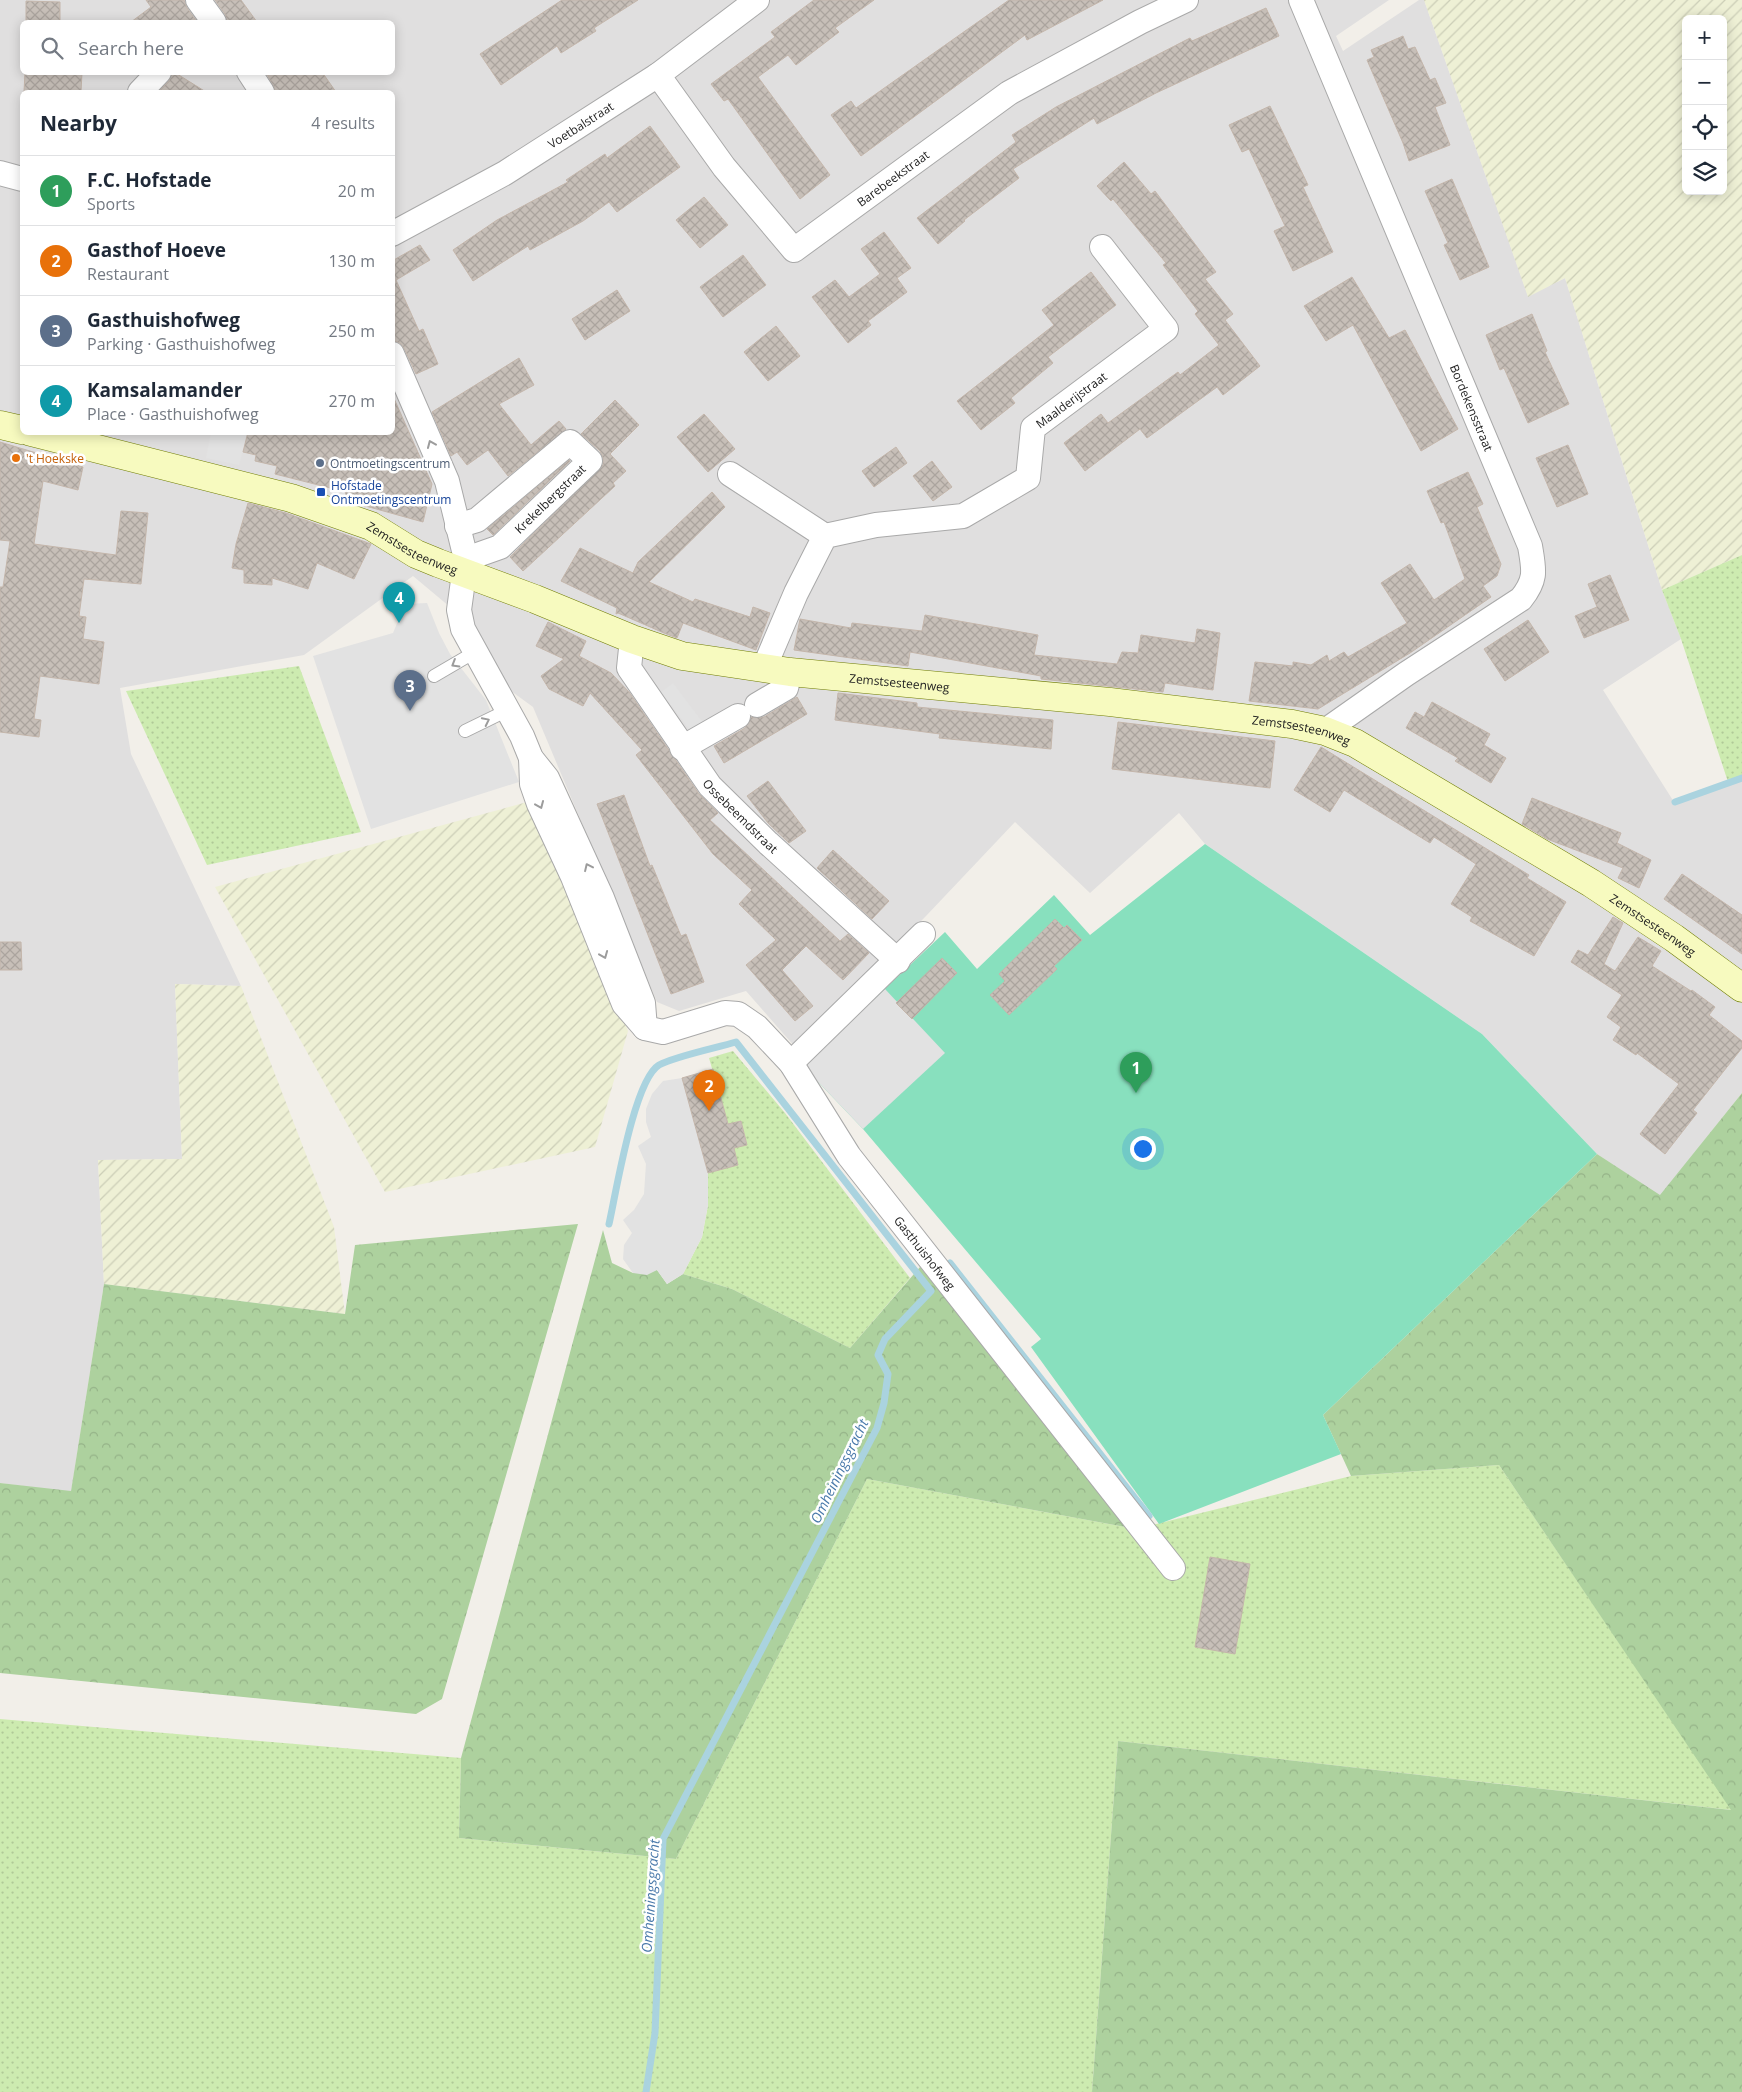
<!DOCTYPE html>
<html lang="en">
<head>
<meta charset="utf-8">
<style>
	body { margin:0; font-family:"Open Sans",sans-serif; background:#f2f2f3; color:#1f2937 }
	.controls { position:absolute; right:15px; top:15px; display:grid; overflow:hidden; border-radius:8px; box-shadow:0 2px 12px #0003 }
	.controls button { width:45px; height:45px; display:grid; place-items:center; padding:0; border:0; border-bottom:1px solid #e0e1e3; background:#fff; color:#1f2937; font:25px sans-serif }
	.you { position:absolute; left:1142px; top:1148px; width:18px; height:18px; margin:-12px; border:4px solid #fff; border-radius:50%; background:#1a73e8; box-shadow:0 0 0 8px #1a73e833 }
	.badge { display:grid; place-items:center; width:32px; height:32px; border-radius:50%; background:#d93025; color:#fff; font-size:16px; font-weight:700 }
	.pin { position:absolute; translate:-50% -41px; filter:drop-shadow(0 1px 2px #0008) }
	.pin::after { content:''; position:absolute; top:26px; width:18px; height:15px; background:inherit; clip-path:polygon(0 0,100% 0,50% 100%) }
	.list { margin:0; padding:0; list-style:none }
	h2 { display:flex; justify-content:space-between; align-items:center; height:65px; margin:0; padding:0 20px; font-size:21px }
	h2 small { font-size:16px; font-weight:400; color:#747a83 }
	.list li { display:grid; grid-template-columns:32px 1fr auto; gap:15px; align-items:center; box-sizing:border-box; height:70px; padding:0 20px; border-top:1px solid #e0e1e3 }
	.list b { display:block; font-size:19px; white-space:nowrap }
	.list p { margin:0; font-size:16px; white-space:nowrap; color:#747a83 }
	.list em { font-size:16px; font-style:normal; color:#747a83 }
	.icon { flex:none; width:28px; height:28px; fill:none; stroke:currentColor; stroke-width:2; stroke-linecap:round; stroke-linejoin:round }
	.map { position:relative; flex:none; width:1742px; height:2092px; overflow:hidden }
	.search { position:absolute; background:#fff; box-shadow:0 2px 12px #0003; left:20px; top:20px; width:375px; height:55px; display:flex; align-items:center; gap:12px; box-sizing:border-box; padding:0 18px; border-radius:8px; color:#747a83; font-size:19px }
	.panel { position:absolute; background:#fff; box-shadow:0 2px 12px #0003; left:20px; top:90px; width:375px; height:345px; border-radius:8px }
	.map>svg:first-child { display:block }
	.residential { fill:#e0dfdf; fill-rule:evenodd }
	.farmland { fill:url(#farmland-furrows); fill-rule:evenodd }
	.grass { fill:url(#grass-dots) }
	.forest { fill:url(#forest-crowns) }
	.pitch { fill:#88e0be }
	.parking { fill:#e2e2e2 }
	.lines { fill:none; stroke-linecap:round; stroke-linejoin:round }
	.stream { stroke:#aad3df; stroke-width:7 }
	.building { fill:url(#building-cross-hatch); stroke:#c4b6ab }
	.lane-casing { stroke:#a9a9a9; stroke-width:14 }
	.street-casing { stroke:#a9a9a9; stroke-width:26 }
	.secondary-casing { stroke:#707d05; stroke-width:29 }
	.lane { stroke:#fff; stroke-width:12 }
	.street { stroke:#fff; stroke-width:24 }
	.secondary { stroke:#f7fabf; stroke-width:28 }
	.oneway { stroke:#9c9c9c }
	.food-dot { fill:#e8710a; stroke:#fff; stroke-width:2 }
	.service-dot { fill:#5c6f8a; stroke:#fff; stroke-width:2 }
	.transit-dot { fill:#1a4fb4; stroke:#fff; stroke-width:2 }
	.labels { text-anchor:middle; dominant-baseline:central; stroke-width:5; stroke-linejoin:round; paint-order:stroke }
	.street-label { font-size:12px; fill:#222; stroke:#fff }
	.food-label { font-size:12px; fill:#c56008; stroke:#fff; text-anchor:start }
	.service-label { font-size:12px; fill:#4e5e75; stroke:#fff; text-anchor:start }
	.transit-label { font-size:12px; fill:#164399; stroke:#fff; text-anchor:start }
	.water-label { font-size:14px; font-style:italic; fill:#4a7aab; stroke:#fff }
</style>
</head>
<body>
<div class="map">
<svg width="1742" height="2092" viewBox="0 0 1742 2092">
	<defs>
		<pattern id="farmland-furrows" width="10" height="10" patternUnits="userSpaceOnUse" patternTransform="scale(1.25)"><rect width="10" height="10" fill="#eef0d5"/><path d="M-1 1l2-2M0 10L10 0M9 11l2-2" fill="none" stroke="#ccceb7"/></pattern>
		<pattern id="grass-dots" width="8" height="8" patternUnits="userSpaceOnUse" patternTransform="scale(1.25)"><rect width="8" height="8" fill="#cdebb0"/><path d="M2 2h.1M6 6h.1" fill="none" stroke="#b0c997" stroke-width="1.8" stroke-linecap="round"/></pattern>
		<pattern id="forest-crowns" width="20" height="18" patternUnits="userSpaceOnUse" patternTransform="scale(1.25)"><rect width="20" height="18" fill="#add19e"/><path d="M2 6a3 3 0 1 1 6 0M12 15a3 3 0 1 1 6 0" fill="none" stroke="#95b388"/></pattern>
		<pattern id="building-cross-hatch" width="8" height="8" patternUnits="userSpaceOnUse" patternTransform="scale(1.25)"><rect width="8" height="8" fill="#c7bfb8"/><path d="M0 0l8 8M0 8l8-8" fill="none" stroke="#aba49e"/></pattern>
	</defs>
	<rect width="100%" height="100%" fill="#f2efe9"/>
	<path class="residential" d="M 0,0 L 1389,0 L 1336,36 L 1343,51 L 1419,0 L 1424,0 L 1528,296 L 1565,278 L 1662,590 L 1681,639 L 1603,690 L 1674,802 L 1742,780 L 1742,1093 L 1660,1196 L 1597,1154 L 1482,1034 L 1205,844 L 1179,813 L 1090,893 L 1015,822 L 926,916 L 796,1048 L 746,991 L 679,1011 L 657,1002 L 533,707 L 507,688 L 468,622 L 413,576 L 304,655 L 120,688 L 131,754 L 241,986 L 175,984 L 182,1159 L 98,1160 L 104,1284 L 71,1492 L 0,1483 ZM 22,22 L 392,22 L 392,72 L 22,72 ZM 22,92 L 392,92 L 392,432 L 22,432 Z"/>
	<g class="farmland">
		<path d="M 1424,0 L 1742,0 L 1742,555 L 1662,590 L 1565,278 L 1528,297 ZM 1686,19 L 1723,19 L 1723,191 L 1686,191 Z"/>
		<polygon points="531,801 628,1031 595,1147 385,1192 215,887"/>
		<polygon points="175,984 241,986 334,1227 345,1314 104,1284 98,1160 182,1159"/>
	</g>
	<g class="grass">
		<polygon points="1742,555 1742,780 1729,785 1681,639 1662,590"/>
		<polygon points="299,666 361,832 207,865 126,691"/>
		<polygon points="733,1051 785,1113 910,1278 850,1348 732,1289 683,1274 702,1237 708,1205 708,1173 738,1165 734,1148 747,1144 741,1121 728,1124 709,1058"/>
		<polygon points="1499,1465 1732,1810 1118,1741 1092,2092 0,2092 0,1719 461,1758 459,1838 676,1859 867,1479 1136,1529 1351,1476"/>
	</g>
	<g class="forest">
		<polygon points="1742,1093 1742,2092 1092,2092 1118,1741 1731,1810 1499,1465 1351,1476 1323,1415 1597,1154 1660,1195"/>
		<polygon points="578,1224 442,1699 416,1714 0,1673 0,1483 71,1491 104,1284 345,1314 355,1245"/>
		<polygon points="603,1230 612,1263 633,1273 657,1270 667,1284 683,1274 732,1289 850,1348 920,1267 1136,1529 867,1479 676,1859 459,1838 461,1758"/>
	</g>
	<polygon class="pitch" points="1205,844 1482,1034 1597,1154 1323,1415 1341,1454 1159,1524 1031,1347 1041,1339 863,1129 803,1066 945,932 977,969 1054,895 1090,935"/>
	<g class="parking">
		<polygon points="211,433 247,433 239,465 206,458"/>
		<polygon points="427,603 439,633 450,654 486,700 519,782 371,829 313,656 393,633 405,604"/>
		<polygon points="673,683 704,724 692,733 661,692"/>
		<polygon points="885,989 945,1053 863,1129 803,1066"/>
		<polygon points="682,1078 708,1173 708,1205 702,1237 683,1274 667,1284 657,1270 647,1275 633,1273 623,1259 624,1245 632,1233 623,1220 634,1210 644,1194 646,1164 638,1146 651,1137 646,1122 646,1109 652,1094 663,1081"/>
	</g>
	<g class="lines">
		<g class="stream">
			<polyline points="1675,802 1742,778"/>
			<path d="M 609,1224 C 616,1193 634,1080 659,1065 C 676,1056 716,1048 736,1042 L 931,1291 L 885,1339 L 878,1355 L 888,1374 L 884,1403 L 877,1428 L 663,1839 L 655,2033 L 646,2092"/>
			<polyline points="950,1263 1149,1516"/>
		</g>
	</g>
	<g class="building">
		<polygon points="146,0 184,0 187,8 197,22 131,22 151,7"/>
		<polygon points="215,0 241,0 257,22 227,22 225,14"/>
		<polygon points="562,0 638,0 594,28 596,31 561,53 557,46 501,85 480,54"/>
		<polygon points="814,0 874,0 835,28 839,32 796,65 788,55 758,77 830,175 800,199 728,99 724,101 711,84 775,37 771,32"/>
		<polygon points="1009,0 1103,0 1027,40 1025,35 861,156 831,115 851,101 856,108"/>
		<polygon points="26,1 60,2 60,22 26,22"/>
		<polygon points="1266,8 1279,36 1156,93 1097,124 1094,118 1013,169 1019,178 964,220 965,221 938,244 917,218 1016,142 1012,135 1056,107 1190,38 1192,41"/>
		<polygon points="1403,36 1408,49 1415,47 1430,80 1435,78 1446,103 1435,107 1450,145 1409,161 1403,143 1367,60 1374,57 1371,50"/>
		<polygon points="25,72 82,72 81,92 24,92"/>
		<polygon points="172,72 174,72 206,92 158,92 169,81"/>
		<polygon points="266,72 322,72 336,92 276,92"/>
		<polygon points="1270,106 1308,185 1303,187 1333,252 1293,271 1274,231 1285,226 1249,149 1242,152 1229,125"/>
		<polygon points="650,126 680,167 617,212 609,202 583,221 530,250 528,246 473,281 453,250 497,220 568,182 566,180 605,154 607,158"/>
		<polygon points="1124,162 1151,194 1155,191 1216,272 1205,279 1233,314 1225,320 1260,366 1223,395 1217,387 1147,438 1140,429 1085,471 1064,443 1101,414 1108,423 1178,372 1180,375 1219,345 1195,314 1198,311 1163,265 1166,263 1113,199 1111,201 1097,186"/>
		<polygon points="1452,179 1489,267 1460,280 1444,245 1448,243 1425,191"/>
		<polygon points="704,197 728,225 700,248 676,220"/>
		<polygon points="884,232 911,268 897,278 907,292 868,321 871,325 848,343 812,297 835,280 849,297 880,274 861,249"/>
		<polygon points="420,245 430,260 396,280 419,331 423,329 438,364 416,374 404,348 400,343 392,340 392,261"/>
		<polygon points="743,255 766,285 723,317 700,287"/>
		<polygon points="1091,272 1116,305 1048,357 1053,363 1011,398 1015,403 981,430 957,401 1054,325 1042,310"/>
		<polygon points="1352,277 1389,338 1405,330 1458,429 1421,451 1353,325 1326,341 1304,306"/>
		<polygon points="617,290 630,311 585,340 572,319"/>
		<polygon points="1532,314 1547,351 1545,352 1569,404 1528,423 1504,368 1500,370 1486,335"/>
		<polygon points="776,326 800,356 768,381 744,352"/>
		<polygon points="519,358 534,385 499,404 531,445 559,421 566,429 508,476 488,450 467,465 457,452 451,456 432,412"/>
		<polygon points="392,394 432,484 423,522 344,500 346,492 275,474 277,466 255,461 256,455 243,452 248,432 392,432"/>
		<polygon points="615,400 639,425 610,454 626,471 613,483 615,486 523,571 510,557 603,465 603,458 600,451 581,434"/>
		<polygon points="704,414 735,449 708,472 677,437"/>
		<polygon points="0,442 83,467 78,490 43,481 34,544 116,555 121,511 148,513 141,584 84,579 79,616 86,617 83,639 104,642 99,684 40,676 34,719 41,720 39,737 0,732 0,587 3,587 10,541 0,540"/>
		<polygon points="1568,445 1588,494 1557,507 1536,458"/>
		<polygon points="896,447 907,463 874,487 862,471"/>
		<polygon points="570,461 493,535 487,529 569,460"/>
		<polygon points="932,461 952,487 933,501 913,476"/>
		<polygon points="1468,472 1483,504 1477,507 1501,564 1497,576 1483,586 1491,597 1410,653 1318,709 1249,701 1255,662 1293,666 1293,662 1311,665 1327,655 1329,661 1344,652 1348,657 1407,623 1381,583 1410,564 1434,600 1465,579 1444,522 1441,523 1427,491"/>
		<polygon points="712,492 725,507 649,582 693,602 695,599 750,617 753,607 770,613 756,650 683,623 677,638 664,633 618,613 616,614 617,608 561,581 580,548 633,573 638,562"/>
		<polygon points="248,503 286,513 371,544 354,579 317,563 308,589 272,578 272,585 244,583 244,570 232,568 236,544"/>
		<polygon points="1610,575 1629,620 1584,638 1575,616 1597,607 1588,584"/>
		<polygon points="925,615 1038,635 1034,655 1117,664 1122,652 1138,653 1141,635 1195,643 1197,629 1220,633 1213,690 1165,683 1163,692 1041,679 1041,676 910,652 908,666 794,650 800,619 851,628 852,623 922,631"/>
		<polygon points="1528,620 1549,652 1505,681 1484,649"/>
		<polygon points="548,622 586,641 579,656 611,673 629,692 699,794 718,813 710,820 840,941 848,934 869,953 843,980 806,946 782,970 813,1006 795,1021 746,965 776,940 739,904 752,890 713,854 636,755 642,750 590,693 583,706 549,689 541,676 564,659 536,646"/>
		<polygon points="838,693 917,703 917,707 1053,720 1051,749 939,738 940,734 835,720"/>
		<polygon points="797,697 807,714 724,763 714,746 745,728 751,717 764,717"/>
		<polygon points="1432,702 1490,734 1484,745 1506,758 1491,783 1455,761 1458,758 1406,728 1415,712 1424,717"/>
		<polygon points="1118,722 1275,741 1270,788 1112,769"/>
		<polygon points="1321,747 1529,875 1527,878 1566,902 1534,956 1470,921 1472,917 1451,904 1476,864 1434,837 1430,843 1344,790 1330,812 1294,790"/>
		<polygon points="768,781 806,831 789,843 768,823 747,796"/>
		<polygon points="624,795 650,866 652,865 681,936 686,934 704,982 671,994 597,804"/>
		<polygon points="1532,798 1621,833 1617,843 1651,860 1639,888 1618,878 1623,868 1547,839 1522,824"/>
		<polygon points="833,850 889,901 872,919 817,868"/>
		<polygon points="1682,874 1742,915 1742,954 1664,899"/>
		<polygon points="1613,917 1623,923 1604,964 1615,971 1638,937 1661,951 1652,966 1691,991 1692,990 1715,1007 1709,1015 1742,1041 1742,1048 1693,1110 1697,1113 1665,1154 1640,1134 1679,1084 1637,1053 1636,1055 1613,1040 1621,1027 1607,1017 1622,995 1571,962 1578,950 1588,955"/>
		<polygon points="1055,919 1064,928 1067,925 1082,940 1054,966 1057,969 1009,1015 990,995 1005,981 999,974"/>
		<polygon points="0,942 21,942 22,970 0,970"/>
		<polygon points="942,958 957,973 912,1019 896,1003"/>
		<polygon points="713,1069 728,1124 741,1121 747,1145 734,1148 738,1165 708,1173 682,1078"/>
		<polygon points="1210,1557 1250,1564 1235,1654 1195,1647"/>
	</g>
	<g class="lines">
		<g class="lane-casing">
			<g id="lane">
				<polyline points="434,676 475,652"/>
				<polyline points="465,731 508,710"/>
			</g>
		</g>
		<g class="street-casing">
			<g id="street">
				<polyline points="198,0 214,22"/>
				<path id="s1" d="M 1301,0 L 1530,546 C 1534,570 1537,579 1521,599 L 1406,674 L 1325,731"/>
				<polyline points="249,72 262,92"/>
				<path id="s2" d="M 658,75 L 724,167 L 794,250 L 1009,93 L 1140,22 L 1186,0"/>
				<polyline points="140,92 159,72"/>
				<polyline points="0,173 22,179"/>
				<path id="s3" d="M 392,234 L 505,173 L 658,75 L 757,0"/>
				<polyline points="392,354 447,481 466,559 459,610 463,629 522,736 531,758 547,778 602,898 643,1003 645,1028"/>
				<polyline points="730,474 825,536"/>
				<polyline points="457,526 477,520 570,442 590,461 500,547 466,559"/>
				<path id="s4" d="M 632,639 L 629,668 L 710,786 L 768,843 L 898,961"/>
				<path id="s5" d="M 764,668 L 796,593 L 825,536 L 876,525 L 963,516 L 1028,478 L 1033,428 L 1166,329 L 1102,247"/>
				<polyline points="757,705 786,688 790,672"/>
				<polyline points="682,748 738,716"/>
				<path id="s6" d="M 531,758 L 532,784 L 539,804 L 573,877 L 624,1004 L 645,1028 L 663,1032 L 725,1013 L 738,1014 L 757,1027 L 791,1063 L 849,1156 L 1173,1568"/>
				<polyline points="791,1063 923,934"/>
			</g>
		</g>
		<g class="secondary-casing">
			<g id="secondary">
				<polyline points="0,425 22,430"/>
				<path id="s7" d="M 31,432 L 291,498 L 371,526 L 416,554 L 438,563 L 535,599 L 632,639 L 682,656 L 790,672 L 1110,702 L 1292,724 L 1325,731 L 1355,743 L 1591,883 L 1674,938 L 1742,988"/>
			</g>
		</g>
		<use href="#lane" class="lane"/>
		<use href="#street" class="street"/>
		<use href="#secondary" class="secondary"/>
	</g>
	<defs><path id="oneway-chevron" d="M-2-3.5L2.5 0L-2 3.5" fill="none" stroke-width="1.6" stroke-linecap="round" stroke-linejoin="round" transform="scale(1.25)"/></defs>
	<g class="oneway">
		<use href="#oneway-chevron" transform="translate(431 444) rotate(-113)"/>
		<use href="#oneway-chevron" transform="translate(455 664) rotate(149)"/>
		<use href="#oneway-chevron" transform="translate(486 721) rotate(-26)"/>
		<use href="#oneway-chevron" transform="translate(540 805) rotate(67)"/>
		<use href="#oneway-chevron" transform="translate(588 867) rotate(-115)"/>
		<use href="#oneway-chevron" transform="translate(604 955) rotate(68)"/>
	</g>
	<circle class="food-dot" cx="16" cy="458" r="5"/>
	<circle class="service-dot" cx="320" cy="463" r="5"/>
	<rect class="transit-dot" x="316" y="487" width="10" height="10" rx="2.5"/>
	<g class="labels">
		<g class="street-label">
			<text stroke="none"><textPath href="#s3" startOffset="218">Voetbalstraat</textPath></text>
			<text stroke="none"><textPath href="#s2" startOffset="344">Barebeekstraat</textPath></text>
			<text stroke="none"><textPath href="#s5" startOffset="458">Maalderijstraat</textPath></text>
			<text stroke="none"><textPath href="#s1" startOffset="442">Bordekensstraat</textPath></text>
			<text transform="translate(550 499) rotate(-44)">Krekelbergstraat</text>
			<text stroke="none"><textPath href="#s7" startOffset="400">Zemstsesteenweg</textPath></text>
			<text stroke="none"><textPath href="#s7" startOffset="910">Zemstsesteenweg</textPath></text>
			<text stroke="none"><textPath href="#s7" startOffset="1315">Zemstsesteenweg</textPath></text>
			<text stroke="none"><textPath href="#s4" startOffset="215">Ossebeemdstraat</textPath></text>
			<text stroke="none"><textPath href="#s7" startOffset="1720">Zemstsesteenweg</textPath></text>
			<text stroke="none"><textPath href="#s6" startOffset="698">Gasthuishofweg</textPath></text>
		</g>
		<g class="food-label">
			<text x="26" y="458">'t Hoekske</text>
		</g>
		<g class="service-label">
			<text x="330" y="463">Ontmoetingscentrum</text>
		</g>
		<g class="transit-label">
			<text x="331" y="485">Hofstade<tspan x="331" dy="14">Ontmoetingscentrum</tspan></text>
		</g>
		<g class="water-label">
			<text transform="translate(839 1471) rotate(-64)">Omheiningsgracht</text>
			<text transform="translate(650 1896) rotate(-86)">Omheiningsgracht</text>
		</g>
	</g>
</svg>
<div class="controls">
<button>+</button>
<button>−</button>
<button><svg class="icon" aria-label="locate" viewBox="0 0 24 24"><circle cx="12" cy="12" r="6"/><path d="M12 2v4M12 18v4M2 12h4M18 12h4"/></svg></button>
<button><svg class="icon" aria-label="layers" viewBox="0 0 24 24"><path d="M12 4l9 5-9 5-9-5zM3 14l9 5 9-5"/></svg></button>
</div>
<div class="you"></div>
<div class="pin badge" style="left:1136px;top:1093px;background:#2e9e5b">1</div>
<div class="pin badge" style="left:709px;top:1111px;background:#e8710a">2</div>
<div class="pin badge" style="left:410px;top:711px;background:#5c6f8a">3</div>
<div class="pin badge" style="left:399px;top:623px;background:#0f9aa8">4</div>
<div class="search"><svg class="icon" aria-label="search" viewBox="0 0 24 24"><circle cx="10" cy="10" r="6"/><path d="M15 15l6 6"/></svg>Search here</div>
<section class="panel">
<h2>Nearby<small>4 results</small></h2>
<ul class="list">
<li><span class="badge" style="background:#2e9e5b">1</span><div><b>F.C. Hofstade</b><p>Sports</p></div><em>20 m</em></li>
<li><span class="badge" style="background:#e8710a">2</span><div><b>Gasthof Hoeve</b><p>Restaurant</p></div><em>130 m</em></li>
<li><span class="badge" style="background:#5c6f8a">3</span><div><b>Gasthuishofweg</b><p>Parking · Gasthuishofweg</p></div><em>250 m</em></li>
<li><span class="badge" style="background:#0f9aa8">4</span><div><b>Kamsalamander</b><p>Place · Gasthuishofweg</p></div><em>270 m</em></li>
</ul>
</section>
</div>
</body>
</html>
